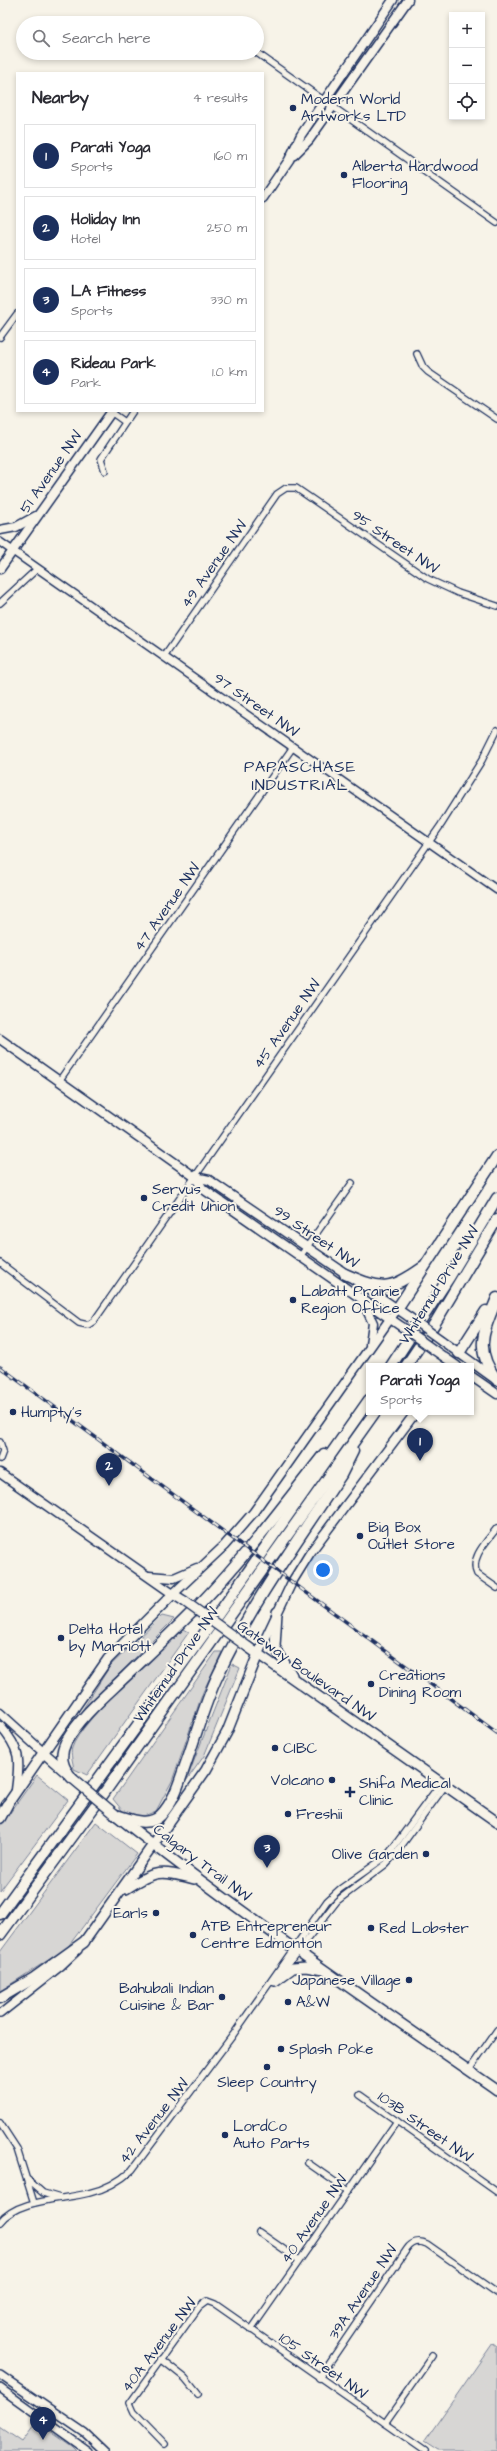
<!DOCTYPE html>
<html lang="en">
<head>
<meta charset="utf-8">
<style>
	body { margin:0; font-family:"Architects Daughter",sans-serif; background:#f2f2f3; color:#2b2b33 }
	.controls { position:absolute; right:12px; top:12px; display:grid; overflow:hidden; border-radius:0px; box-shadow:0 2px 6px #0003 }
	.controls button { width:36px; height:36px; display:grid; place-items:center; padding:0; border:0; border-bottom:1px solid #e1e1e2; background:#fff; color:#2b2b33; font:20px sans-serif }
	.you { position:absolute; left:323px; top:1570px; width:14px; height:14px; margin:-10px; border:3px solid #fff; border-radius:50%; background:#1a73e8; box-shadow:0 0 0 6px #1a73e833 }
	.badge { display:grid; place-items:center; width:26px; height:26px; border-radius:50%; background:#1b2f5e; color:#fff; font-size:13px; font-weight:700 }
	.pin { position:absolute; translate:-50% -33px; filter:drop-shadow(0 1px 2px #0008) }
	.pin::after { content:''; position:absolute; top:21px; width:14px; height:12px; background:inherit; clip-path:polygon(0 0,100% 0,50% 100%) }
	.popup { position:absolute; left:366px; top:1363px; width:108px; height:52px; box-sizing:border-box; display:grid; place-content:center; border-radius:0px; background:#fff; filter:drop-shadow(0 1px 3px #0005); font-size:13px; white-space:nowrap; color:#7c7c81 }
	.popup b { font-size:15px; color:#2b2b33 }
	.popup::after { content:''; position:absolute; left:50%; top:100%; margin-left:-8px; border:8px solid transparent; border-top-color:#fff }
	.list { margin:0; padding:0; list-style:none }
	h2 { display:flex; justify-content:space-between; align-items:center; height:52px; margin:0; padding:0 16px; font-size:17px }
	h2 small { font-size:13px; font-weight:400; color:#7c7c81 }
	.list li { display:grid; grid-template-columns:26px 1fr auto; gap:12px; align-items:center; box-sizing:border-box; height:64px; margin:0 8px 8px; padding:0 8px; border:1px solid #e1e1e2; border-radius:0px }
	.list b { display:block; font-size:15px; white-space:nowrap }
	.list p { margin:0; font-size:13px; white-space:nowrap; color:#7c7c81 }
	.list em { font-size:13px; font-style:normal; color:#7c7c81 }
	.icon { flex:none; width:22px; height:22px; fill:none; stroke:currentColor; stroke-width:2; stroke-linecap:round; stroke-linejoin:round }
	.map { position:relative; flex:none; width:497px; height:2451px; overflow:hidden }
	.search { position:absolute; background:#fff; box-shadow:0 2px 6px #0003; left:16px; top:16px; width:248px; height:44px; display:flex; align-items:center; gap:10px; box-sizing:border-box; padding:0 14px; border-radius:22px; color:#7c7c81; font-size:15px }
	.panel { position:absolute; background:#fff; box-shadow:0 2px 6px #0003; left:16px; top:72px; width:248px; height:340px; border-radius:0px }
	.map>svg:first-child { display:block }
	.green { fill:#d7d6d4; stroke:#798299 }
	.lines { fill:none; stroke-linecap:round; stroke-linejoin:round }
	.minor-casing { stroke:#1b2f5e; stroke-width:8 }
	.tertiary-casing { stroke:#1b2f5e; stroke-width:10 }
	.secondary-casing { stroke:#1b2f5e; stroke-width:11 }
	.trunk-casing { stroke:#1b2f5e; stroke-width:12 }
	.motorway-casing { stroke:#1b2f5e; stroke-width:13 }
	.minor { stroke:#f7f3e8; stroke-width:5.5 }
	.tertiary { stroke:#f7f3e8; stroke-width:7 }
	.secondary { stroke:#f7f3e8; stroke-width:8 }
	.trunk { stroke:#f7f3e8; stroke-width:9 }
	.motorway { stroke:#f7f3e8; stroke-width:10 }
	.rail-casing { stroke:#1b2f5e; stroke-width:3.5 }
	.rail { stroke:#f7f3e8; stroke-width:2; stroke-dasharray:6; stroke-linecap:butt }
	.secondary-bridge-casing { stroke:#1b2f5e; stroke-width:11; stroke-linecap:butt }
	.trunk-bridge-casing { stroke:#1b2f5e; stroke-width:12; stroke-linecap:butt }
	.secondary-bridge { stroke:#f7f3e8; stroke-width:8 }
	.trunk-bridge { stroke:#f7f3e8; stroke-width:9 }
	.poi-dot { fill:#1b2f5e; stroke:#f7f3e8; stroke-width:1.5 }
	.labels { text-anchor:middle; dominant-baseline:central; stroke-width:4; stroke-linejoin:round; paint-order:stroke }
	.poi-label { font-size:15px; fill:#1b2f5e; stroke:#f7f3e8; text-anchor:start }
	.street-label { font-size:15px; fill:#1b2f5e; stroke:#f7f3e8 }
	.neighbourhood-label { font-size:16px; letter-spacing:1px; fill:#1b2f5e; stroke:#f7f3e8 }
</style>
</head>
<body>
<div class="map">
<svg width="497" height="2451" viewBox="0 0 497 2451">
	<rect width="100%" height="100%" fill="#f7f3e8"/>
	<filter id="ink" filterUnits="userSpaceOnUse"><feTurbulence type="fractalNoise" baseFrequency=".025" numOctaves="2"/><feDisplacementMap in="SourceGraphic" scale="8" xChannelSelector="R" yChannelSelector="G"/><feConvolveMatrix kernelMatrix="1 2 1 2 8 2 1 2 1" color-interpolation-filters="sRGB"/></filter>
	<g filter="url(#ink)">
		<g class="green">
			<polygon points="162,1616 174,1619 81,1712 110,1666"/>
			<path d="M 184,1629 L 189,1632 L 87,1775 L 74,1769 C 73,1763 70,1753 72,1748 C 81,1719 160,1652 184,1629 Z"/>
			<polygon points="216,1652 222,1652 203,1692 172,1781 156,1811 144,1816 126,1815 113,1799"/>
			<polygon points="232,1664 240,1668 204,1756 186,1781"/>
			<polygon points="37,1775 68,1800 0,1891 0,1827"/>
			<polygon points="96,1822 137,1854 67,1948 0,1991 0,1952"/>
			<polygon points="493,2343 497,2346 497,2451 438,2451 424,2442"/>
			<polygon points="37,2422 72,2446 77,2451 0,2451 0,2427 22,2442"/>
		</g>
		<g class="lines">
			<g class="minor-casing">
				<g id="minor">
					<polyline points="206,21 212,23"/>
					<polyline points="257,53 497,223"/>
					<polyline points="0,337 17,314"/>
					<polyline points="417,354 423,367 428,372 497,419"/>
					<polyline points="111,412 125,422"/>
					<polyline points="105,471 101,459 133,411"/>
					<polyline points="0,603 37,569"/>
					<polyline points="164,657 277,494 286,488 296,488 428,579 458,593 497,606"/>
					<polyline points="59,1081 293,747"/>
					<polyline points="299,1258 352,1183"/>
					<polyline points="0,1263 79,1323 88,1325 94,1321 441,825 482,760 497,730"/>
					<polyline points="0,1442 3,1451 0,1459"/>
					<path d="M 497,1528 C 488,1540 469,1558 477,1574 L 497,1588"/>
					<polyline points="279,1975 337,1901 386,1864 397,1852 445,1786"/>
					<polyline points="469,2070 497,2030"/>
					<polyline points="360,2095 497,2192"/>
					<polyline points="0,2123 17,2149 34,2203"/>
					<polyline points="308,2163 348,2191"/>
					<polyline points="28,2180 43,2193 60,2198"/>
					<path d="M 0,2222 C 18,2199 62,2200 89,2193 C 106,2189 120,2181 132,2170 L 233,2035 L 327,1901 L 340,1889 L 387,1856 L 441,1783"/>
					<polyline points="259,2232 299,2260"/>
					<polyline points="251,2330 397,2121"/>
					<polyline points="161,2359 185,2378 198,2394"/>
					<path d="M 319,2378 L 407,2249 C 412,2242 419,2240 427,2244 L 497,2293"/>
					<polyline points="385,2423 432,2356"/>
					<polyline points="165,2444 134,2412 130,2403 199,2307 207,2301 215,2304 425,2451"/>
				</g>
			</g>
			<g class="tertiary-casing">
				<g id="tertiary">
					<polyline points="0,542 497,890"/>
					<polyline points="0,2014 61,1966 78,1950"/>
					<polyline points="0,2375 85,2433 104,2451"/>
					<polyline points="0,2388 88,2451"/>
				</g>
			</g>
			<g class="secondary-casing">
				<g id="secondary">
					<polyline points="294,155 309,140 408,0"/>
					<polyline points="263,198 289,160 301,135 393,0"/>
					<polyline points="0,530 16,527 36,516"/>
					<polyline points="0,569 112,411"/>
					<polyline points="0,1039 195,1177 203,1189 402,1327"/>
					<polyline points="195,1177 209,1180 409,1317"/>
					<polyline points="363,1302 373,1323 370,1344"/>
					<polyline points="441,1340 495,1379"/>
					<polyline points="434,1350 457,1366"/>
					<polyline points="471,1376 497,1394"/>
					<polyline points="0,1473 173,1594 224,1546 253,1513 397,1309"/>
					<polyline points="149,1576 174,1578 197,1568"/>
					<polyline points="258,1654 292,1582 310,1553 416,1412"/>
					<polyline points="0,1713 44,1753"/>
					<path d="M 0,1726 C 21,1749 20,1760 16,1790"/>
				</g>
			</g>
			<g class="trunk-casing">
				<g id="trunk">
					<polyline points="277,1612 275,1647 292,1675"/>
					<polyline points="248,1647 497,1822"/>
					<polyline points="44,1753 68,1774"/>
					<polyline points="7,1805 108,1659 173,1594 184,1601"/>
					<path d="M 117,1816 C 239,1913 369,2001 497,2090"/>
					<path d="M 126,1889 C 155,1870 160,1870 194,1879"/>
					<polyline points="84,1942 206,1770 227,1732 258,1654"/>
					<polyline points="275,1981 293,1968 306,1967 323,1970"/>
				</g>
			</g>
			<g class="motorway-casing">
				<g id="motorway">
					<path d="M 345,1274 C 382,1290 389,1291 422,1268"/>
					<polyline points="397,1309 497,1156"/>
					<polyline points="459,1353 486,1311"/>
					<polyline points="391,1366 450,1276 497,1198"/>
					<polyline points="406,1366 435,1323 497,1219"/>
					<path d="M 497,1380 C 473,1349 484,1331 497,1298"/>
					<path d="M 72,1778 C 62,1767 59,1756 66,1742 C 80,1717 104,1697 125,1677 C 150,1653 176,1629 201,1603 C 245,1557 284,1505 324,1454"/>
					<path d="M 116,1815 C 130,1819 149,1828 161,1815 C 174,1801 179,1783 185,1766 C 196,1736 204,1704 218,1675 C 251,1604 298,1540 341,1475 L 353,1451"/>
					<polyline points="0,1818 7,1805"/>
					<polyline points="0,1914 212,1623 369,1400"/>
					<polyline points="0,1935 97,1803 375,1412"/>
					<polyline points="0,1998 34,1978 84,1942"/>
				</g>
			</g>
			<use href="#minor" class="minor"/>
			<use href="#tertiary" class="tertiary"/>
			<use href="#secondary" class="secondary"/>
			<use href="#trunk" class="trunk"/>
			<use href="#motorway" class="motorway"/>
			<g class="rail-casing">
				<polyline id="rail" points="0,1367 497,1733"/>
			</g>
			<use href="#rail" class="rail"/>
			<g class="secondary-bridge-casing">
				<g id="secondary-bridge">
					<polyline points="409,1317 441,1340"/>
					<polyline points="402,1327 434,1350"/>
				</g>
			</g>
			<g class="trunk-bridge-casing">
				<g id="trunk-bridge">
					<polyline points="184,1601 248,1647"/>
					<polyline points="72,1778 116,1815"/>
				</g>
			</g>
			<use href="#secondary-bridge" class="secondary-bridge"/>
			<use href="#trunk-bridge" class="trunk-bridge"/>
		</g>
	</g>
	<g class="poi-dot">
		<circle cx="293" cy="108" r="4"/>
		<circle cx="344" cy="175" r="4"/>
		<circle cx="144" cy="1198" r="4"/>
		<circle cx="293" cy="1300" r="4"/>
		<circle cx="13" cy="1412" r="4"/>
		<circle cx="360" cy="1536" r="4"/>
		<circle cx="61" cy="1638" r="4"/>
		<circle cx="371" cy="1684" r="4"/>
		<circle cx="275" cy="1748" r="4"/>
		<circle cx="332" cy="1780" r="4"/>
		<path d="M348 1786h4v4h4v4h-4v4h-4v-4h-4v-4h4z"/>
		<circle cx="288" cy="1814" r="4"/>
		<circle cx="426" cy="1854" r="4"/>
		<circle cx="156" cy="1913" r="4"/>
		<circle cx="371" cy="1928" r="4"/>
		<circle cx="193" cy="1935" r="4"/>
		<circle cx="409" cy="1980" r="4"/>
		<circle cx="222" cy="1997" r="4"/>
		<circle cx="288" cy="2002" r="4"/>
		<circle cx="281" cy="2049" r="4"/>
		<circle cx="267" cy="2067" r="4"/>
		<circle cx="225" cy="2135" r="4"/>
	</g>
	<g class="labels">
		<g class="poi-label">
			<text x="301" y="99">Modern World<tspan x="301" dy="17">Artworks LTD</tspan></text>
			<text x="352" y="166">Alberta Hardwood<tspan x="352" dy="17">Flooring</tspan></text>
			<text x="152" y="1189">Servus<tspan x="152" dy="17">Credit Union</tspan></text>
			<text x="301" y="1291">Labatt Prairie<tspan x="301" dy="17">Region Office</tspan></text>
			<text x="21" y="1412">Humpty's</text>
			<text x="368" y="1527">Big Box<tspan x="368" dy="17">Outlet Store</tspan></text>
			<text x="69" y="1629">Delta Hotel<tspan x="69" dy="17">by Marriott</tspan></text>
			<text x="379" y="1675">Creations<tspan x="379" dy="17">Dining Room</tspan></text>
			<text x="283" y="1748">CIBC</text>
			<text x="324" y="1780" text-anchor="end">Volcano</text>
			<text x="359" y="1783">Shifa Medical<tspan x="359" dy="17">Clinic</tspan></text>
			<text x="296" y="1814">Freshii</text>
			<text x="418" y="1854" text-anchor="end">Olive Garden</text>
			<text x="148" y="1913" text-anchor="end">Earls</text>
			<text x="201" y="1926">ATB Entrepreneur<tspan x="201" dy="17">Centre Edmonton</tspan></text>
			<text x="379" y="1928">Red Lobster</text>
			<text x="401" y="1980" text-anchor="end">Japanese Village</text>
			<text x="214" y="1988" text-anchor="end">Bahubali Indian<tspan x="214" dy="17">Cuisine &amp; Bar</tspan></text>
			<text x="296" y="2002">A&amp;W</text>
			<text x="289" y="2049">Splash Poke</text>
			<text x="267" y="2082" text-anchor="middle">Sleep Country</text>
			<text x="233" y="2126">LordCo<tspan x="233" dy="17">Auto Parts</tspan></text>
		</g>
		<g class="street-label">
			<text transform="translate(51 472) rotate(-55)">51 Avenue NW</text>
			<text transform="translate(395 542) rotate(34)">95 Street NW</text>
			<text transform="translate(214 564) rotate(-55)">49 Avenue NW</text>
			<text transform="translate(256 705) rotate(35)">97 Street NW</text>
			<text transform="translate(167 907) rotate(-55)">47 Avenue NW</text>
			<text transform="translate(287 1024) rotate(-55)">45 Avenue NW</text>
			<text transform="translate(316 1237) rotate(34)">99 Street NW</text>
			<text transform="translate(439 1285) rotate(-58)">Whitemud Drive NW</text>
			<text transform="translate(176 1665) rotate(-55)">Whitemud Drive NW</text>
			<text transform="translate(306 1671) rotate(35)">Gateway Boulevard NW</text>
			<text transform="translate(202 1863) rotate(37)">Calgary Trail NW</text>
			<text transform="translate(154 2121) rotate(-52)">42 Avenue NW</text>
			<text transform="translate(425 2127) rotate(35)">103B Street NW</text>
			<text transform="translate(314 2219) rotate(-55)">40 Avenue NW</text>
			<text transform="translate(363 2292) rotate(-56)">39A Avenue NW</text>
			<text transform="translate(159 2345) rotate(-53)">40A Avenue NW</text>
			<text transform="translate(323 2366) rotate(35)">105 Street NW</text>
		</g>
		<g class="neighbourhood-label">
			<text x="300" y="767">PAPASCHASE<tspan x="300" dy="18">INDUSTRIAL</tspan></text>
		</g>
	</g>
</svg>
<div class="controls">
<button>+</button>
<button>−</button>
<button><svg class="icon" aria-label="locate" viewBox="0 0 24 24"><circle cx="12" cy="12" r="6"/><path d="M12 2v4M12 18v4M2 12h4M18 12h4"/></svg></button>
</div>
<div class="you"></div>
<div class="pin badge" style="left:420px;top:1461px">1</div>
<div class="popup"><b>Parati Yoga</b>Sports</div>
<div class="pin badge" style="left:109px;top:1486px">2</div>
<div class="pin badge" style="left:267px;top:1868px">3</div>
<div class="pin badge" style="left:43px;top:2440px">4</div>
<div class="search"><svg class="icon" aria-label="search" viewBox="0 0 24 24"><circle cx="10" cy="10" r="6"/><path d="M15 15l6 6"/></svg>Search here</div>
<section class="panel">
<h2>Nearby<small>4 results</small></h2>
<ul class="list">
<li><span class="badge">1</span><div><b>Parati Yoga</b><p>Sports</p></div><em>160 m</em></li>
<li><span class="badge">2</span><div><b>Holiday Inn</b><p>Hotel</p></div><em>250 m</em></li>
<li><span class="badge">3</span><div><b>LA Fitness</b><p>Sports</p></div><em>330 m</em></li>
<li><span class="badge">4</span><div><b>Rideau Park</b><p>Park</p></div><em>1.0 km</em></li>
</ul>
</section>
</div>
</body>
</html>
